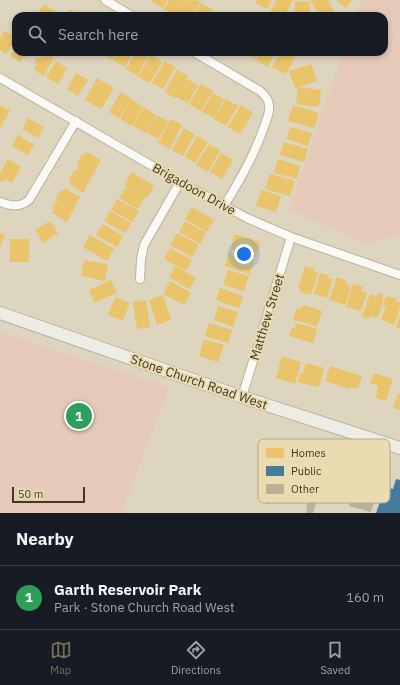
<!DOCTYPE html>
<html lang="en">
<head>
<meta charset="utf-8">
<style>
	body { margin:0; font-family:"IBM Plex Sans",sans-serif; background:#242831; color:#f1f3f6 }
	.scale { position:absolute; left:12px; bottom:10px; width:73px; box-sizing:border-box; padding-left:4px; border:2px solid #3e3827; border-top:0; font-size:11px; line-height:14px; white-space:nowrap; color:#3e3827; -webkit-text-stroke:3px #eadcb0; paint-order:stroke }
	.you { position:absolute; left:244px; top:254px; width:14px; height:14px; margin:-10px; border:3px solid #fff; border-radius:50%; background:#1a73e8; box-shadow:0 0 0 6px #1a73e833 }
	.badge { display:grid; place-items:center; width:26px; height:26px; border-radius:50%; background:#766f5c; color:#fff; font-size:13px; font-weight:700 }
	.pin { position:absolute; translate:-50% -50%; border:2px solid #fff; box-shadow:0 1px 4px #0006 }
	.list { margin:0; padding:0; list-style:none }
	h2 { display:flex; justify-content:space-between; align-items:center; height:52px; margin:0; padding:0 16px; font-size:17px }
	h2 small { font-size:13px; font-weight:400; color:#9ea1a6 }
	.list li { display:grid; grid-template-columns:26px 1fr auto; gap:12px; align-items:center; box-sizing:border-box; height:64px; padding:0 16px; border-top:1px solid #363941 }
	.list b { display:block; font-size:15px; white-space:nowrap }
	.list p { margin:0; font-size:13px; white-space:nowrap; color:#9ea1a6 }
	.list em { font-size:13px; font-style:normal; color:#9ea1a6 }
	.icon { flex:none; width:22px; height:22px; fill:none; stroke:currentColor; stroke-width:2; stroke-linecap:round; stroke-linejoin:round }
	.map { position:relative; flex:none; width:400px; height:513px; overflow:hidden }
	.search { position:absolute; background:#171b24; box-shadow:0 2px 6px #0003; left:12px; right:12px; top:12px; height:44px; display:flex; align-items:center; gap:10px; box-sizing:border-box; padding:0 14px; border-radius:12px; color:#9ea1a6; font-size:15px }
	.sheet { height:116px; background:#171b24 }
	nav { display:flex; justify-content:space-around; align-items:center; box-sizing:border-box; height:56px; border-top:1px solid #363941; background:#171b24; font-size:11px; color:#9ea1a6 }
	nav a { display:grid; justify-items:center; gap:2px }
	nav .on { color:#766f5c }
	.map>svg:first-child { display:block }
	.green { fill:#e6c9b8 }
	.water { fill:#929abc }
	.homes { fill:#e9c46a }
	.public { fill:#457b9d }
	.building { fill:#bbb09a }
	.lines { fill:none; stroke-linecap:round; stroke-linejoin:round }
	.street-casing { stroke:#b9b2a0; stroke-width:10 }
	.secondary-casing { stroke:#b9b2a0; stroke-width:14 }
	.street { stroke:#faf9f5; stroke-width:8 }
	.secondary { stroke:#eeece5; stroke-width:12 }
	.labels { text-anchor:middle; dominant-baseline:central; stroke-width:4; stroke-linejoin:round; paint-order:stroke }
	.street-label { font-size:13px; fill:#3e3827; stroke:#eadcb0 }
	.key { fill:#eadcb0; stroke:#b6ab87; stroke-width:1 }
	.key-label { font-size:11px; fill:#3e3827 }
</style>
</head>
<body>
<div class="map">
<svg width="400" height="513" viewBox="0 0 400 513">
	<rect width="100%" height="100%" fill="#ddd5bd"/>
	<g class="green">
		<polygon points="361,0 400,0 400,234 368,244 289,210 343,52 384,52 384,16 355,16"/>
		<polygon points="0,332 169,387 121,513 0,513"/>
	</g>
	<polygon class="water" points="267,485 274,488 269,504 262,502"/>
	<g class="homes">
		<polygon points="151,0 167,0 163,8 151,1"/>
		<polygon points="169,0 185,0 176,16 164,9"/>
		<polygon points="186,0 201,1 193,16 176,16"/>
		<polygon points="256,0 272,0 267,9 255,3"/>
		<polygon points="276,0 293,0 284,16 277,16 270,12"/>
		<polygon points="311,0 328,0 336,15 319,16"/>
		<polygon points="336,0 352,0 346,8"/>
		<polygon points="295,1 310,2 309,16 294,16"/>
		<polygon points="201,3 213,10 209,16 194,16"/>
		<polygon points="44,4 59,14 57,16 36,16"/>
		<polygon points="70,9 80,15 79,16 66,16"/>
		<polygon points="214,11 224,16 211,16"/>
		<polygon points="4,31 16,38 6,54 0,50 0,39"/>
		<polygon points="16,46 16,52 28,53 25,58 23,57 20,62 10,56"/>
		<polygon points="44,52 54,57 44,76 34,70 37,64 34,63 37,58 40,59"/>
		<polygon points="101,52 117,52 112,60 100,53"/>
		<polygon points="118,52 133,52 125,67 113,60"/>
		<polygon points="136,52 147,52 150,54 137,76 126,69"/>
		<polygon points="242,52 259,52 255,59"/>
		<polygon points="261,52 276,52 268,67 256,60"/>
		<polygon points="280,52 298,52 286,74 272,67"/>
		<polygon points="151,55 162,62 150,83 138,77"/>
		<polygon points="56,61 67,68 58,84 46,77"/>
		<polygon points="165,61 176,67 163,89 152,83"/>
		<polygon points="311,64 317,81 295,88 289,71"/>
		<polygon points="177,70 188,76 187,79 198,85 188,103 176,97 175,99 165,92"/>
		<polygon points="76,73 88,80 78,96 67,89"/>
		<polygon points="97,78 114,88 101,109 85,100"/>
		<polygon points="201,84 213,91 201,111 189,104"/>
		<polygon points="298,87 321,90 319,107 296,104"/>
		<polygon points="121,92 143,107 132,126 120,119 130,101 119,118 109,112"/>
		<polygon points="213,93 224,100 214,118 202,112"/>
		<polygon points="226,99 238,106 226,126 214,119"/>
		<polygon points="0,105 10,111 0,128"/>
		<polygon points="241,105 253,113 240,134 228,127"/>
		<polygon points="293,105 319,113 314,128 288,121"/>
		<polygon points="144,107 156,115 145,133 133,126"/>
		<polygon points="157,115 169,122 158,139 146,132"/>
		<polygon points="28,118 44,127 38,138 22,129"/>
		<polygon points="171,119 182,125 170,149 158,143"/>
		<polygon points="290,127 312,133 308,146 287,139"/>
		<polygon points="184,128 195,135 183,156 172,150"/>
		<polygon points="18,135 34,145 28,155 12,146"/>
		<polygon points="197,136 208,142 195,163 185,157"/>
		<polygon points="284,142 308,149 304,162 280,155"/>
		<polygon points="209,144 220,150 208,172 196,165"/>
		<polygon points="87,152 101,160 83,193 69,184 71,181 69,180 74,170 76,171 78,169 77,168 79,165 77,163 82,154 84,155"/>
		<polygon points="221,153 233,160 222,179 210,172"/>
		<polygon points="8,159 21,167 12,183 5,179 3,182 0,181 0,173"/>
		<polygon points="278,159 300,166 297,179 274,173"/>
		<polygon points="132,172 154,186 147,198 145,197 138,209 119,198 127,186 124,184"/>
		<polygon points="270,174 295,181 290,196 265,189"/>
		<polygon points="65,188 80,197 67,222 52,213 54,210 52,208 55,203 56,203 58,201 55,200 61,190 63,191"/>
		<polygon points="261,190 281,196 276,212 256,206"/>
		<polygon points="117,199 139,211 133,222 111,210"/>
		<polygon points="192,207 214,220 207,232 185,219"/>
		<polygon points="110,211 131,223 125,233 104,221"/>
		<polygon points="50,221 58,233 43,243 35,230"/>
		<polygon points="185,221 206,233 200,244 179,232"/>
		<polygon points="103,224 123,236 117,247 96,235"/>
		<polygon points="0,233 5,235 0,247"/>
		<polygon points="177,233 199,245 192,257 170,245"/>
		<polygon points="235,234 260,242 256,257 231,249"/>
		<polygon points="90,235 114,249 107,261 83,247"/>
		<rect x="10" y="239" width="19" height="23"/>
		<polygon points="170,248 192,260 186,271 164,259"/>
		<polygon points="229,252 254,260 250,274 225,266"/>
		<polygon points="84,260 108,264 105,281 81,276"/>
		<polygon points="175,266 196,278 189,289 169,277"/>
		<polygon points="305,266 314,269 314,271 318,273 311,295 300,292 301,289 298,288"/>
		<polygon points="228,270 249,276 244,291 223,285"/>
		<polygon points="320,273 329,275 328,278 333,279 327,298 314,294"/>
		<polygon points="337,277 346,280 345,283 348,284 348,286 351,287 345,305 329,300"/>
		<polygon points="111,280 117,293 94,303 89,290"/>
		<polygon points="170,281 191,293 184,305 163,294"/>
		<polygon points="353,284 363,287 361,291 367,293 361,311 346,307"/>
		<polygon points="220,288 243,296 239,308 216,300"/>
		<polygon points="378,293 384,295 382,300 383,301 378,318 371,316 369,319 362,317 370,294 377,297"/>
		<polygon points="163,295 171,320 157,325 149,300"/>
		<polygon points="386,296 397,299 396,302 400,303 400,308 394,325 381,320 386,306 383,305"/>
		<polygon points="115,297 130,303 123,321 108,315"/>
		<polygon points="146,300 150,327 137,329 133,302"/>
		<polygon points="303,305 322,311 317,327 293,319 297,308 301,309"/>
		<polygon points="218,306 238,312 233,327 214,320"/>
		<polygon points="400,315 400,329 396,328"/>
		<polygon points="209,323 232,330 228,343 205,336"/>
		<polygon points="296,323 317,329 313,343 289,336 292,328 295,328"/>
		<polygon points="204,339 224,345 218,362 199,356"/>
		<polygon points="282,356 301,362 295,384 276,378"/>
		<polygon points="306,363 324,368 320,385 316,387 298,382 300,373 303,374"/>
		<polygon points="330,366 362,376 358,389 350,387 349,389 325,381"/>
		<polygon points="374,373 393,379 386,401 376,398 378,386 370,383"/>
		<polygon points="398,393 400,394 400,410 393,408"/>
	</g>
	<polygon class="public" points="396,479 400,480 400,513 376,513 385,487 393,489"/>
	<g class="building">
		<polygon points="370,475 381,478 371,512 349,506 356,484 359,482 366,487"/>
		<polygon points="310,495 318,498 313,513 306,513 307,510 306,509"/>
	</g>
	<g class="lines">
		<g class="street-casing">
			<g id="street">
				<polyline points="105,0 132,16"/>
				<path d="M 194,52 L 260,91 C 265,95 269,100 269,106 C 270,112 267,118 265,124 C 255,154 240,180 224,206"/>
				<polyline points="0,78 180,182 247,218 291,237 400,275"/>
				<path d="M 0,202 C 12,206 19,208 29,200 L 76,121"/>
				<polyline points="140,279 141,259 144,245 180,182"/>
				<polyline points="242,397 291,237"/>
			</g>
		</g>
		<g class="secondary-casing">
			<polyline id="secondary" points="0,313 242,397 400,448"/>
		</g>
		<use href="#street" class="street"/>
		<use href="#secondary" class="secondary"/>
	</g>
	<g class="labels">
		<g class="street-label">
			<text transform="translate(194 189) rotate(29)">Brigadoon Drive</text>
			<text transform="translate(267 317) rotate(-73)">Matthew Street</text>
			<text transform="translate(199 382) rotate(19)">Stone Church Road West</text>
		</g>
	</g>
	<rect x="258" y="439" width="132" height="64" rx="6" class="key"/>
	<rect x="266" y="448" width="18" height="10" fill="#e9c46a"/>
	<rect x="266" y="466" width="18" height="10" fill="#457b9d"/>
	<rect x="266" y="484" width="18" height="10" fill="#bbb09a"/>
	<g class="key-label">
		<text x="291" y="457">Homes</text>
		<text x="291" y="475">Public</text>
		<text x="291" y="493">Other</text>
	</g>
</svg>
<div class="scale">50 m</div>
<div class="you"></div>
<div class="pin badge" style="left:79px;top:416px;background:#2e9e5b">1</div>
<div class="search"><svg class="icon" aria-label="search" viewBox="0 0 24 24"><circle cx="10" cy="10" r="6"/><path d="M15 15l6 6"/></svg>Search here</div>
</div>
<section class="sheet">
<h2>Nearby<small></small></h2>
<ul class="list">
<li><span class="badge" style="background:#2e9e5b">1</span><div><b>Garth Reservoir Park</b><p>Park · Stone Church Road West</p></div><em>160 m</em></li>
</ul>
</section>
<nav>
<a class="on"><svg class="icon" aria-label="map" viewBox="0 0 24 24"><path d="M3 6l6-2 6 2 6-2v14l-6 2-6-2-6 2zM9 4v14M15 6v14"/></svg>Map</a>
<a><svg class="icon" aria-label="directions" viewBox="0 0 24 24"><path d="M12 3l9 9-9 9-9-9zM9 14v-3h6M13 9l2 2-2 2"/></svg>Directions</a>
<a><svg class="icon" aria-label="saved" viewBox="0 0 24 24"><path d="M7 4h10v16l-5-4-5 4z"/></svg>Saved</a>
</nav>
</body>
</html>
